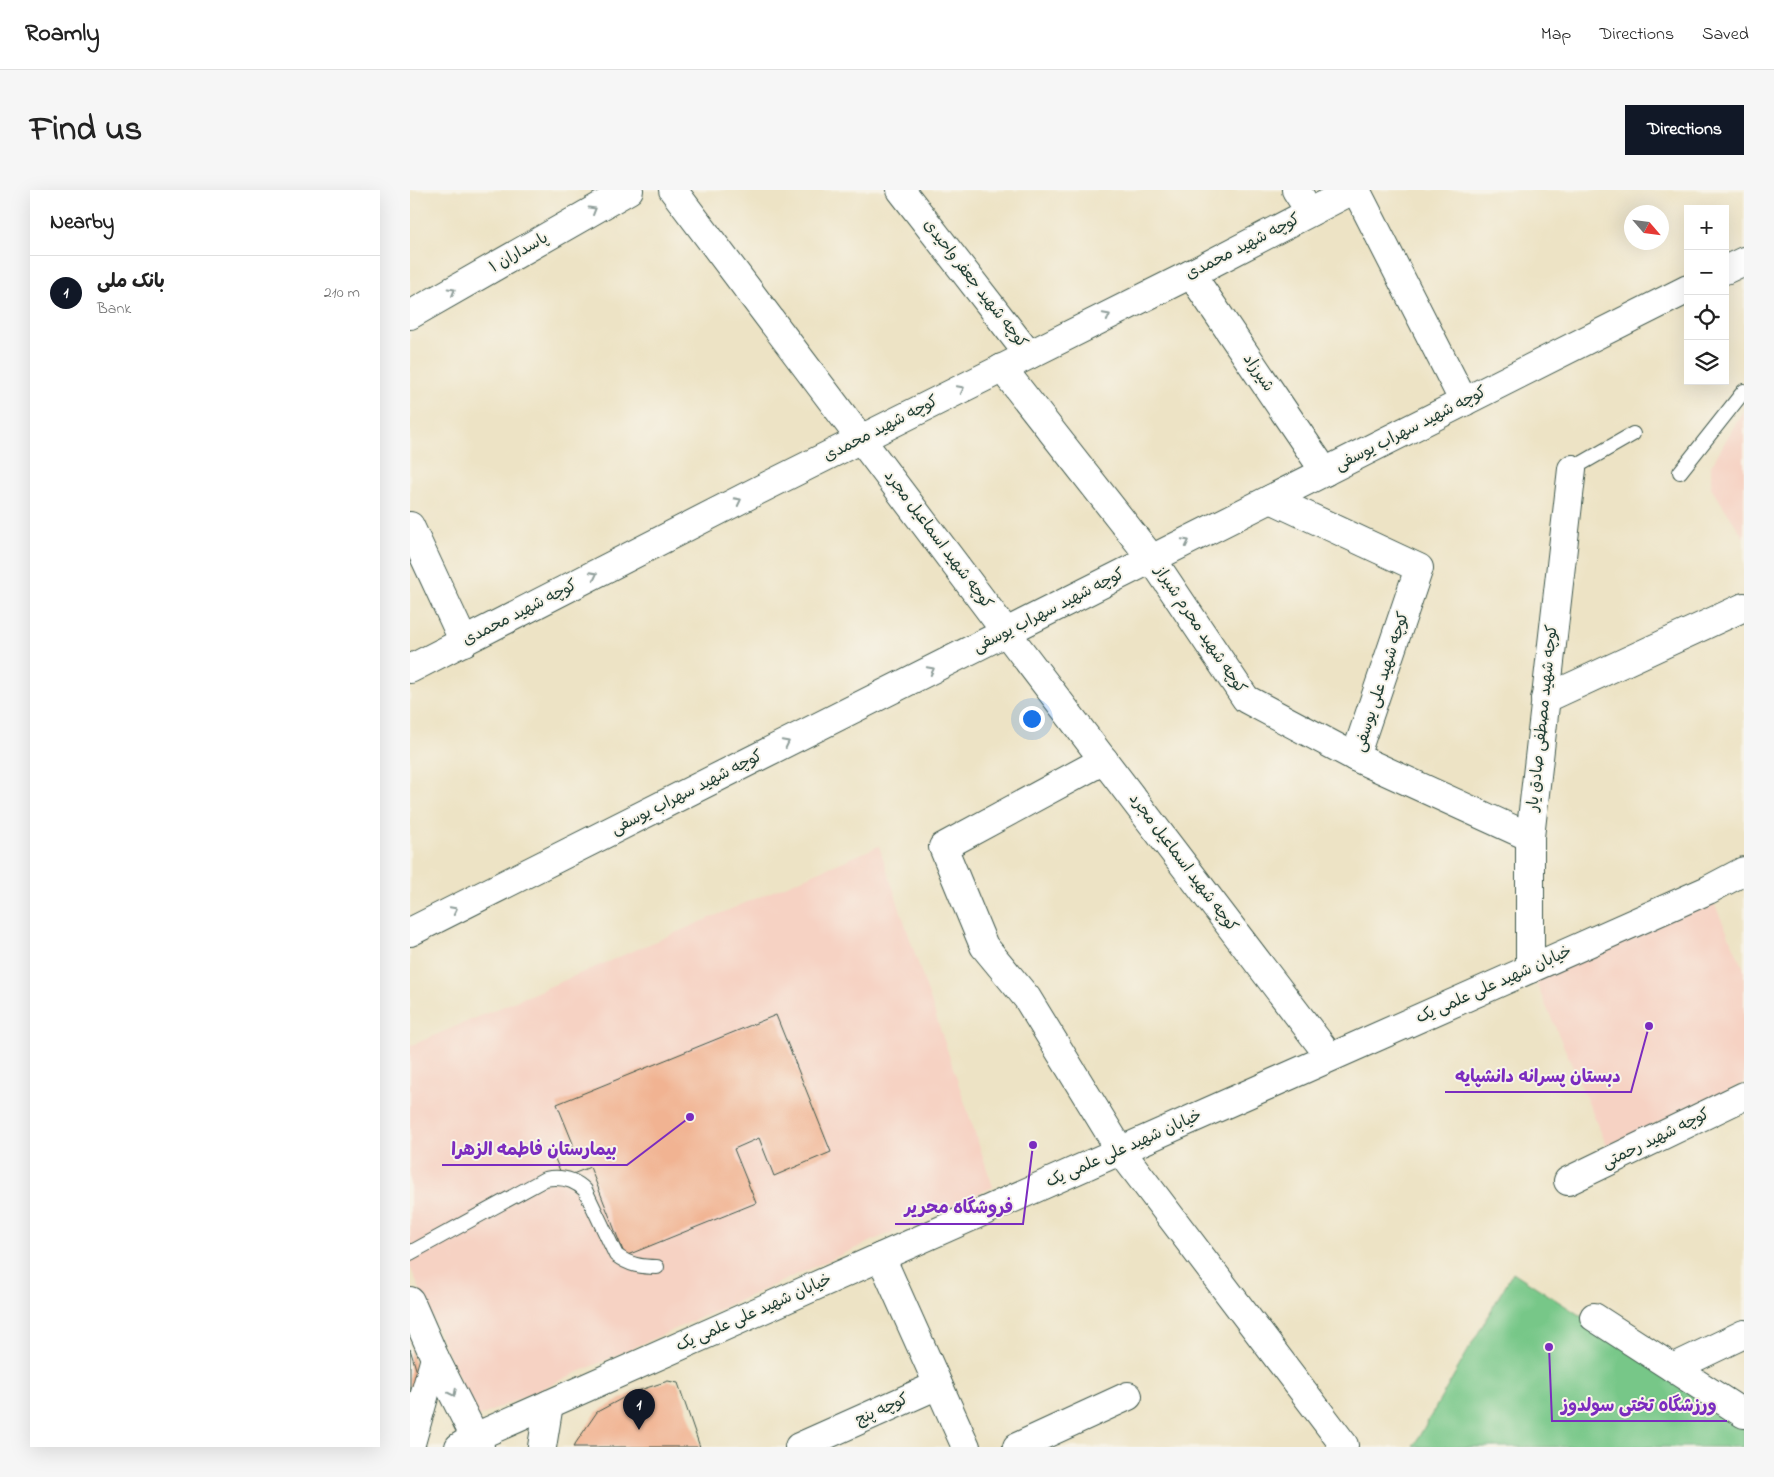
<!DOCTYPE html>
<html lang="en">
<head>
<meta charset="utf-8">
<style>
	body { margin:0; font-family:"Indie Flower","Playpen Sans Arabic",sans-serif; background:#f6f6f6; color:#222 }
	.controls { position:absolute; right:15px; top:15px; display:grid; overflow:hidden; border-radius:0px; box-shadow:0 5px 20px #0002 }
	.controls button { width:45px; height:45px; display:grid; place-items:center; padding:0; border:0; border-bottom:1px solid #e0e0e0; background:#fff; color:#222; font:25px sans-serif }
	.compass { position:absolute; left:1214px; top:15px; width:45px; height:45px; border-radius:50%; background:#fff; box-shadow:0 5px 20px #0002; rotate:118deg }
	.you { position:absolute; left:621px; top:528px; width:18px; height:18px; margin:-12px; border:4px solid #fff; border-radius:50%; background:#1a73e8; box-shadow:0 0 0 8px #1a73e833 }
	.badge { display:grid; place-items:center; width:32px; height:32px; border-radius:50%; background:#111827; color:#fff; font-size:16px; font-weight:700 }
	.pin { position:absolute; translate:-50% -41px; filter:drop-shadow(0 1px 2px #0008) }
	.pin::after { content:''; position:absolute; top:26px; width:18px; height:15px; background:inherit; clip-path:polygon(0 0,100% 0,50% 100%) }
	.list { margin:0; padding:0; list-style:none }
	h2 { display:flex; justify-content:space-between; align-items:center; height:65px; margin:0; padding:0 20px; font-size:21px }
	h2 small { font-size:16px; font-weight:400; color:#767676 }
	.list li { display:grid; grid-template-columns:32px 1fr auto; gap:15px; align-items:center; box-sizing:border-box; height:75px; padding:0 20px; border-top:1px solid #e0e0e0 }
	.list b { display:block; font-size:19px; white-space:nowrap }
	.list p { margin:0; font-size:16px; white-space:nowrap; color:#767676 }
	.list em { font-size:16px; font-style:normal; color:#767676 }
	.icon { flex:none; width:28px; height:28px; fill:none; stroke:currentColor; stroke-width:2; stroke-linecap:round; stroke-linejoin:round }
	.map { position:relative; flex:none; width:1334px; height:1257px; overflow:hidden; border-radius:0px }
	header { display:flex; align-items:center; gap:30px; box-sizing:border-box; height:70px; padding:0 25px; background:#fff; border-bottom:1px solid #e0e0e0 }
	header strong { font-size:24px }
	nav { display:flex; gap:28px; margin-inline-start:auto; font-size:18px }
	.intro { display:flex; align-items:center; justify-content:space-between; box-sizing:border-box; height:120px; padding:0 30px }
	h1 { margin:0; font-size:35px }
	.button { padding:12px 22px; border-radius:0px; background:#111827; color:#fff; font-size:18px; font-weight:700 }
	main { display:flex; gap:30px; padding:0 30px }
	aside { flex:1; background:#fff; border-radius:0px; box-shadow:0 5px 20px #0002 }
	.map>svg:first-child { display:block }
	.built { fill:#f6d2c3 }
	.green { fill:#77c788; stroke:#4b825e }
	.building { fill:#f1b392 }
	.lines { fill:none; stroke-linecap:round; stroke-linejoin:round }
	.lane-casing { stroke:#3e564a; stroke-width:16 }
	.street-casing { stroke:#3e564a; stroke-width:30 }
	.secondary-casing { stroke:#3e564a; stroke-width:30 }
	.lane { stroke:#fff; stroke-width:14 }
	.street { stroke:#fff; stroke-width:28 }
	.secondary { stroke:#fff; stroke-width:28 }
	.oneway { stroke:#8f9e9a }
	.labels { text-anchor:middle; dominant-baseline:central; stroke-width:4; stroke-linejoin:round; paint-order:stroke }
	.street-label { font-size:16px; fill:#1f3d34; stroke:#f7f3e8 }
	.leader { fill:none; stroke:#7b2cbf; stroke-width:2 }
	.callout-dot { fill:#7b2cbf; stroke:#f7f3e8; stroke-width:2 }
	.callout-label { font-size:18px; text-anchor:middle; font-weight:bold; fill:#7b2cbf; stroke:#f7f3e8; stroke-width:4; stroke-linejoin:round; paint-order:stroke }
</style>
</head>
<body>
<header>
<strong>Roamly</strong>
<nav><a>Map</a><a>Directions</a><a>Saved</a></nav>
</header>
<div class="intro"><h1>Find us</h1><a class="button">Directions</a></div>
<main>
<aside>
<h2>Nearby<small></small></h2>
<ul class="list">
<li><span class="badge">1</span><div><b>بانک ملی</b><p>Bank</p></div><em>210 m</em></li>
</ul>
</aside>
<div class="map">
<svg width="1334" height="1257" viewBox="0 0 1334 1257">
	<rect width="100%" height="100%" fill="#f7f3e8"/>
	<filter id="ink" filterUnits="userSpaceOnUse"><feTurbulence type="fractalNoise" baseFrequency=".02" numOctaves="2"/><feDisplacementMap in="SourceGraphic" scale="10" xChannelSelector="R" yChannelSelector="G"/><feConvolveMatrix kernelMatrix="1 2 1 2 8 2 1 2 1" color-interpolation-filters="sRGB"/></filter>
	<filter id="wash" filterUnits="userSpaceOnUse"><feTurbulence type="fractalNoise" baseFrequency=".0096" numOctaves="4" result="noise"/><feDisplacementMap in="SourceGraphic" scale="20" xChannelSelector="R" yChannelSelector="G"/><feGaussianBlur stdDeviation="1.12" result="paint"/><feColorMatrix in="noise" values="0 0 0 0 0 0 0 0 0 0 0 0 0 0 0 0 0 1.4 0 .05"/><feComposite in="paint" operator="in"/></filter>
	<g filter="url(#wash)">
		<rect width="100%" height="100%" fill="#ede3c5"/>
		<g class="built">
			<polygon points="1334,219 1334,348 1301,297 1301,276"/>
			<polygon points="469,656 583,997 66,1228 0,1077 0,856"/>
			<polygon points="1298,700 1334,779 1334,893 1197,956 1120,779"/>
		</g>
		<polygon class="green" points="1103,1082 1334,1232 1334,1257 1003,1257"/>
		<g id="blocks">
			<g class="building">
				<polygon points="366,825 421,962 364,986 349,948 324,959 346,1013 215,1066 180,977 153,988 143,964 164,956 147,914"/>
				<polygon points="0,1159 10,1192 0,1234"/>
				<polygon points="258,1191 268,1193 290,1257 163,1257 187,1222 224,1202"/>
			</g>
		</g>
	</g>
	<g filter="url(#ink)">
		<use href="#blocks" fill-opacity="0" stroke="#3e564a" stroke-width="1"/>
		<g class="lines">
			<g class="lane-casing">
				<g id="lane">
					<polyline points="1162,279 1223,244"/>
					<polyline points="1270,282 1334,201"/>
					<path d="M 0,1063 L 135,989 C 150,986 164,989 175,1000 L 206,1065 C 219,1075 231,1077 247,1077"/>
				</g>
			</g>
			<g class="street-casing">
				<g id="street">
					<polyline points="263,0 596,442 920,867"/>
					<polyline points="491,0 619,165"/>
					<polyline points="886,0 900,22"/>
					<polyline points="946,0 1054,212"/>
					<polyline points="1315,80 1334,71"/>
					<polyline points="781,84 915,282"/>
					<polyline points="592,178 742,369 836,509 945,567"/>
					<polyline points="861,309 1009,378 945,567 1120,647"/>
					<polyline points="0,336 54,452"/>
					<polyline points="0,479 347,301 781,84 943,0"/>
					<polyline points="1135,509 1334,417"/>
					<polyline points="694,570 533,657 574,756 617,808 710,960 934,1255 931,1257"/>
					<polyline points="0,742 1278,99"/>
					<polyline points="1120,779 1120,647 1162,279"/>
					<polyline points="1158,991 1334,906"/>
					<polyline points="471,1067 556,1257"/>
					<polyline points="1184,1127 1334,1224"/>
					<polyline points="1263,1178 1334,1144"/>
					<polyline points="389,1257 528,1195"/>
					<polyline points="607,1257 718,1206"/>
				</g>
			</g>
			<g class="secondary-casing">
				<g id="secondary">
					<polyline points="0,125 219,0"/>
					<polyline points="0,1111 25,1168 70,1257"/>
					<polyline points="0,1257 25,1168"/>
					<polyline points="49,1257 65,1247 1298,700 1334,681"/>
					<polyline points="132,1257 139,1214"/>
				</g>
			</g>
			<use href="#lane" class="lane"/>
			<use href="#street" class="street"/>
			<use href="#secondary" class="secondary"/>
		</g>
		<defs><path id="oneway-chevron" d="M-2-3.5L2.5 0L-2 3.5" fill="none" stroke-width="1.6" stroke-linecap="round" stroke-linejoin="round" transform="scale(1.25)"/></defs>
		<g class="oneway">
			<use href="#oneway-chevron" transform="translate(183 20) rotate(-30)"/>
			<use href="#oneway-chevron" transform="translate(42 101) rotate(-30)"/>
			<use href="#oneway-chevron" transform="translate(697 126) rotate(-27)"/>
			<use href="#oneway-chevron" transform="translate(551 199) rotate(-27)"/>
			<use href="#oneway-chevron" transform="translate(328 311) rotate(-27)"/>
			<use href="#oneway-chevron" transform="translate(776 352) rotate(-27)"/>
			<use href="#oneway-chevron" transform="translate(184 385) rotate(-27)"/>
			<use href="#oneway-chevron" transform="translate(521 480) rotate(-27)"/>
			<use href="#oneway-chevron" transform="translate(376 553) rotate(-27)"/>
			<use href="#oneway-chevron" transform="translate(44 720) rotate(-27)"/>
			<use href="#oneway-chevron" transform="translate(43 1203) rotate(63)"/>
		</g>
	</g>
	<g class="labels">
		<g class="street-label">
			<text transform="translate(833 57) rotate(-27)">کوچه شهید محمدی</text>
			<text transform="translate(109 63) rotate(-30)">پاسداران ۱</text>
			<text transform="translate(565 94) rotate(52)">کوچه شهید جعفر واحیدی</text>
			<text transform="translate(848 183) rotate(56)">شیرزاد</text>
			<text transform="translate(471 239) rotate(-27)">کوچه شهید محمدی</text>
			<text transform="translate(1001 239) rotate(-27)">کوچه شهید سهراب یوسفی</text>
			<text transform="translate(528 350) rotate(53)">کوچه شهید اسماعیل مجرد</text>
			<text transform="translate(639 421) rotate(-27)">کوچه شهید سهراب یوسفی</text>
			<text transform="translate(110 423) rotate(-27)">کوچه شهید محمدی</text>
			<text transform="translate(790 440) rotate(56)">کوچه شهید محرم شیراز</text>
			<text transform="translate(972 492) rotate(-72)">کوچه شهید علی یوسفی</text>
			<text transform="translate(1133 528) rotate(-84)">کوچه شهید مصطفی صادق یار</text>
			<text transform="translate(277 603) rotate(-27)">کوچه شهید سهراب یوسفی</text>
			<text transform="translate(773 673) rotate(53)">کوچه شهید اسماعیل مجرد</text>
			<text transform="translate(1084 795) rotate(-24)">خیابان شهید علی علمی یک</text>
			<text transform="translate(1246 949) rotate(-26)">کوچه شهید رحمتی</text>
			<text transform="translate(714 959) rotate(-24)">خیابان شهید علی علمی یک</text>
			<text transform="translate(344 1123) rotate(-24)">خیابان شهید علی علمی یک</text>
			<text transform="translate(472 1220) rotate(-24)">کوچه پنج</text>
		</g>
	</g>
	<path class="leader" d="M1239 836L1221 902H1035M280 927L217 975H32M623 955L613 1034H485M1139 1157L1142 1231H1317"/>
	<g class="callout-dot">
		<circle cx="1239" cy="836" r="5"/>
		<circle cx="280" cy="927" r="5"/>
		<circle cx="623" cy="955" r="5"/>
		<circle cx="1139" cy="1157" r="5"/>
	</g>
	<g class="callout-label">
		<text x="1128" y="892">دبستان پسرانه دانشپایه</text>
		<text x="124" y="965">بیمارستان فاطمه الزهرا</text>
		<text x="549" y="1023">فروشگاه محریر</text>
		<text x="1229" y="1221">ورزشگاه تختی سولدوز</text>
	</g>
</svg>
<div class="controls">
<button>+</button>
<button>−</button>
<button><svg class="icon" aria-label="locate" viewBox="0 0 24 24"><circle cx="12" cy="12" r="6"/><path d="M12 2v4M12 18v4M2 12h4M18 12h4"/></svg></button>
<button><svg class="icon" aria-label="layers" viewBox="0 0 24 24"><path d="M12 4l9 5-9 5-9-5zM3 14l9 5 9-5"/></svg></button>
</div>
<svg class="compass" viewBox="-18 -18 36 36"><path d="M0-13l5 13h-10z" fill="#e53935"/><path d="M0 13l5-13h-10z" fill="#767676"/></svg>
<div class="you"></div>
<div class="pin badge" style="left:229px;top:1240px">1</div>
</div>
</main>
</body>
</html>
